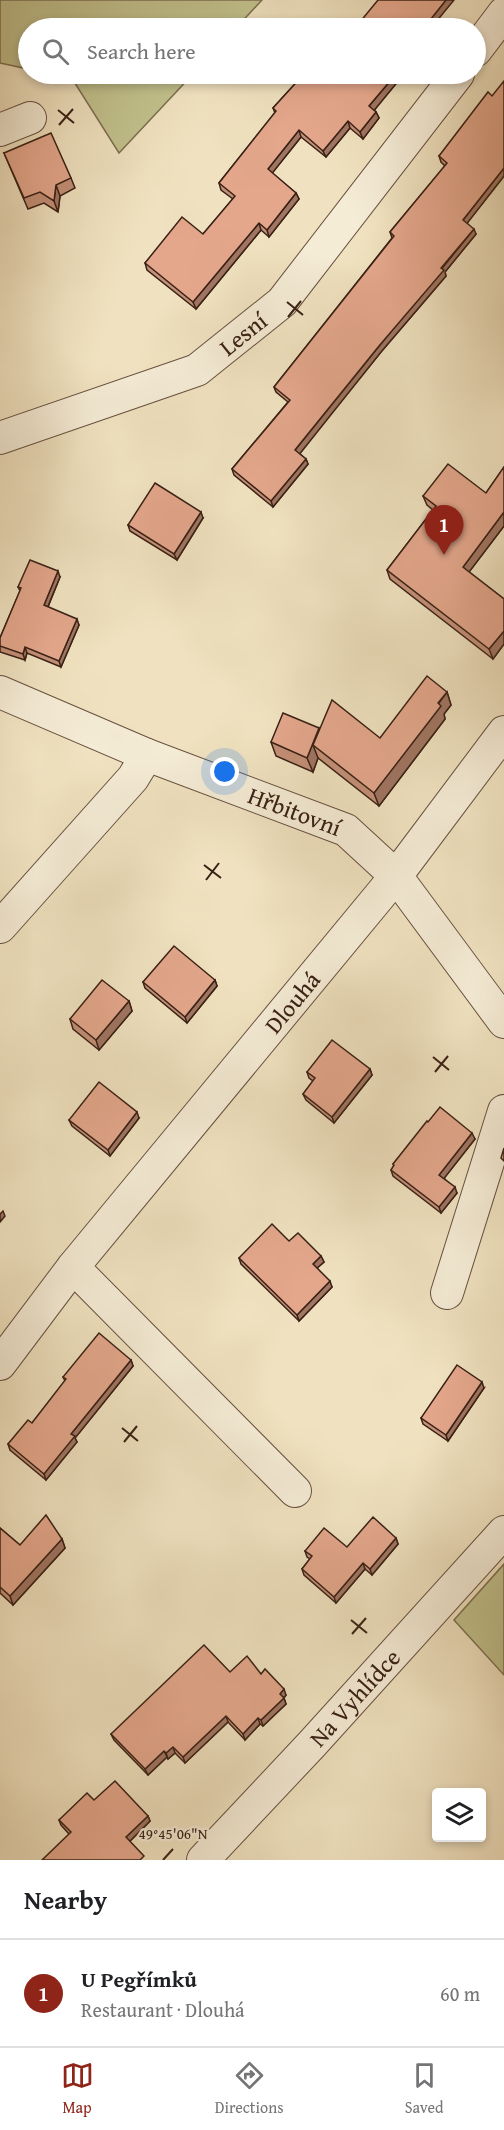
<!DOCTYPE html>
<html lang="en">
<head>
<meta charset="utf-8">
<style>
	body { margin:0; font-family:"Gentium Book Plus",serif; background:#f2f2f2; color:#202124 }
	.controls { position:absolute; right:18px; bottom:18px; display:grid; overflow:hidden; border-radius:6px; box-shadow:0 3px 9px #0003 }
	.controls button { width:54px; height:54px; display:grid; place-items:center; padding:0; border:0; border-bottom:2px solid #e0e0e0; background:#fff; color:#202124; font:30px sans-serif }
	.you { position:absolute; left:225px; top:772px; width:21px; height:21px; margin:-15px; border:4px solid #fff; border-radius:50%; background:#1a73e8; box-shadow:0 0 0 9px #1a73e833 }
	.badge { display:grid; place-items:center; width:39px; height:39px; border-radius:50%; background:#8f2418; color:#fff; font-size:20px; font-weight:700 }
	.pin { position:absolute; translate:-50% -50px; filter:drop-shadow(0 2px 3px #0008) }
	.pin::after { content:''; position:absolute; top:32px; width:21px; height:18px; background:inherit; clip-path:polygon(0 0,100% 0,50% 100%) }
	.list { margin:0; padding:0; list-style:none }
	h2 { display:flex; justify-content:space-between; align-items:center; height:78px; margin:0; padding:0 24px; font-size:26px }
	h2 small { font-size:20px; font-weight:400; color:#757577 }
	.list li { display:grid; grid-template-columns:39px 1fr auto; gap:18px; align-items:center; box-sizing:border-box; height:108px; padding:0 24px; border-top:2px solid #e0e0e0 }
	.list b { display:block; font-size:22px; white-space:nowrap }
	.list p { margin:0; font-size:20px; white-space:nowrap; color:#757577 }
	.list em { font-size:20px; font-style:normal; color:#757577 }
	.icon { flex:none; width:33px; height:33px; fill:none; stroke:currentColor; stroke-width:2; stroke-linecap:round; stroke-linejoin:round }
	.map { position:relative; flex:none; width:504px; height:1860px; overflow:hidden }
	.search { position:absolute; background:#fff; box-shadow:0 3px 9px #0003; left:18px; right:18px; top:18px; height:66px; display:flex; align-items:center; gap:15px; box-sizing:border-box; padding:0 21px; border-radius:33px; color:#757577; font-size:22px }
	.sheet { height:186px; background:#fff }
	nav { display:flex; justify-content:space-around; align-items:center; box-sizing:border-box; height:84px; border-top:2px solid #e0e0e0; background:#fff; font-size:16px; color:#757577 }
	nav a { display:grid; justify-items:center; gap:3px }
	nav .on { color:#8f2418 }
	.map>svg:first-child { display:block }
	.green { fill:#c1c18d; stroke:#7d7051; stroke-width:1.5 }
	.lines { fill:none; stroke-linecap:round; stroke-linejoin:round }
	.minor-casing { stroke:#675040; stroke-width:34 }
	.minor { stroke:#f5ecd6; stroke-width:32 }
	.wall { fill:#c49078; stroke:#392015; stroke-width:1.5 }
	.shaded-wall { fill:#a07562; stroke:#392015; stroke-width:1.5 }
	.building { fill:#e4a78c; stroke:#392015; stroke-width:1.5 }
	.ticks { fill:none; stroke:#392015; stroke-width:2 }
	.labels { text-anchor:middle; dominant-baseline:central; stroke-width:4.5; stroke-linejoin:round; paint-order:stroke }
	.street-label { font-size:24px; fill:#392015; stroke:#f5ecd6 }
	.ticks-label { font-size:15px; text-anchor:middle; fill:#392015; stroke:#f5ecd6; stroke-width:4.5; stroke-linejoin:round; paint-order:stroke }
</style>
</head>
<body>
<div class="map">
<svg width="504" height="1860" viewBox="0 0 504 1860">
	<rect width="100%" height="100%" fill="#f0e2c0"/>
	<filter id="stains"><feTurbulence type="fractalNoise" baseFrequency=".00333" numOctaves="4"/><feColorMatrix values="0 0 0 0 .2 0 0 0 0 .09 0 0 0 0 .02 0 0 0 .5 -.17"/></filter>
	<radialGradient id="worn" r=".72"><stop offset=".6" stop-color="#630" stop-opacity="0"/><stop offset="1" stop-color="#630" stop-opacity=".3"/></radialGradient>
	<g class="green">
		<polygon points="0,0 262,0 236,28 28,28 28,69 0,63"/>
		<polygon points="46,74 193,74 119,153 73,80"/>
		<polygon points="504,1564 504,1675 454,1620"/>
	</g>
	<g class="lines">
		<g class="minor-casing">
			<g id="minor">
				<polyline points="476,50 504,13"/>
				<polyline points="0,130 30,118"/>
				<path id="s1" d="M 0,438 L 197,370 L 282,302 L 458,74"/>
				<path id="s2" d="M 0,692 L 147,755 L 346,830 L 396,876 L 504,1022"/>
				<polyline points="0,927 133,778 147,755"/>
				<polyline points="73,1267 295,1491"/>
				<polyline points="447,1293 504,1111"/>
				<path id="s3" d="M 0,1364 L 73,1267 L 396,876 L 504,732"/>
				<path id="s4" d="M 203,1860 L 312,1744 L 504,1532"/>
			</g>
		</g>
		<use href="#minor" class="minor"/>
	</g>
	<g class="wall">
		<polygon points="304,74 404,74 374,110 376,112 379,118 363,139 350,128 326,157 301,137 272,173 296,193 299,199 269,237 261,230 196,309 147,270 145,263 203,234 233,199 221,190 219,183 275,113 273,108"/>
		<polygon points="4,153 71,178 75,188 60,196 58,212 44,203 28,209"/>
		<polygon points="439,156 504,176 467,223 476,234 445,272 446,276 381,352 299,453 306,459 308,464 273,507 234,475 232,469 288,402 276,392 274,387 392,238 390,232 445,166 441,162"/>
		<polygon points="504,467 504,526 469,572 504,599 504,644 493,659 390,579 387,570 433,510 427,505 423,496 486,493"/>
		<polygon points="203,518 177,560 130,531 128,525"/>
		<polygon points="60,577 48,607 79,625 61,667 27,653 25,660 0,652 0,638 20,591 18,587"/>
		<polygon points="447,692 451,705 444,714 445,719 379,806 318,758 313,772 276,756 271,742 320,730 380,738"/>
		<polygon points="215,980 217,986 187,1023 145,988 143,982"/>
		<polygon points="129,1001 132,1011 99,1050 73,1029 70,1019"/>
		<polygon points="370,1069 372,1075 334,1123 306,1100 303,1094 313,1081 309,1078 307,1072"/>
		<polygon points="139,1118 110,1156 72,1126 69,1120"/>
		<polygon points="428,1122 475,1139 444,1178 457,1193 441,1213 393,1176 391,1170 394,1166 393,1164"/>
		<polygon points="289,1241 321,1256 324,1262 317,1268 332,1287 299,1321 241,1264 239,1258"/>
		<polygon points="131,1360 133,1366 75,1438 77,1442 46,1480 10,1450 8,1444 32,1423 65,1381 63,1377"/>
		<polygon points="484,1388 448,1441 423,1424 421,1418"/>
		<polygon points="0,1528 20,1545 62,1539 65,1548 13,1605 0,1593"/>
		<polygon points="396,1538 398,1544 372,1575 365,1569 336,1603 304,1575 302,1569 310,1559 307,1557 305,1551 347,1547"/>
		<polygon points="230,1672 261,1674 286,1695 284,1698 286,1704 263,1726 260,1724 245,1740 228,1722 185,1763 175,1753 168,1759 167,1757 148,1775 114,1740 111,1734"/>
		<polygon points="94,1800 148,1816 150,1821 130,1841 69,1834 61,1825 59,1820"/>
	</g>
	<g class="shaded-wall">
		<polygon points="446,0 454,0 431,28 426,25"/>
		<polygon points="396,74 404,74 372,113 369,106"/>
		<polygon points="376,112 379,118 363,139 360,132"/>
		<polygon points="348,121 350,128 326,157 323,151"/>
		<polygon points="299,130 301,137 270,176 268,169"/>
		<polygon points="504,168 504,176 465,226 463,220"/>
		<polygon points="56,185 60,196 58,212 54,201"/>
		<polygon points="296,193 299,199 269,237 267,230"/>
		<polygon points="259,223 261,230 196,309 193,302"/>
		<polygon points="474,229 476,234 445,272 446,276 381,352 298,456 295,450"/>
		<polygon points="306,459 308,464 273,507 271,501"/>
		<polygon points="201,512 203,518 177,560 174,554"/>
		<polygon points="504,512 504,526 466,576 463,567"/>
		<polygon points="58,571 60,577 46,611 44,605"/>
		<polygon points="77,619 79,625 61,667 59,661"/>
		<polygon points="504,631 504,644 493,659 489,649"/>
		<polygon points="25,647 27,653 25,660 23,654"/>
		<polygon points="447,692 451,705 444,714 445,719 379,806 374,793"/>
		<polygon points="319,728 324,742 313,745 318,758 313,772 307,758"/>
		<polygon points="215,980 217,986 187,1023 185,1017"/>
		<polygon points="129,1001 132,1011 99,1050 96,1040"/>
		<polygon points="370,1069 372,1075 334,1123 332,1117"/>
		<polygon points="137,1112 139,1118 110,1156 108,1150"/>
		<polygon points="472,1133 475,1139 442,1181 439,1175"/>
		<polygon points="455,1187 457,1193 441,1213 439,1207"/>
		<polygon points="3,1211 5,1216 0,1222 0,1214"/>
		<polygon points="321,1256 324,1262 315,1270 313,1264"/>
		<polygon points="330,1281 332,1287 299,1321 297,1315"/>
		<polygon points="131,1360 133,1366 75,1438 77,1442 46,1480 44,1474 71,1434"/>
		<polygon points="482,1382 484,1388 448,1441 446,1435"/>
		<polygon points="396,1538 398,1544 372,1575 370,1569"/>
		<polygon points="62,1539 65,1548 13,1605 10,1596"/>
		<polygon points="363,1563 365,1569 336,1603 334,1597"/>
		<polygon points="284,1689 286,1695 282,1700 280,1694"/>
		<polygon points="284,1698 286,1704 263,1726 261,1720"/>
		<polygon points="226,1716 228,1722 185,1763 183,1757"/>
		<polygon points="258,1718 260,1724 245,1740 243,1734"/>
		<polygon points="173,1747 175,1753 168,1759 166,1753"/>
		<polygon points="164,1751 167,1757 148,1775 145,1769"/>
		<polygon points="148,1816 150,1821 128,1843 126,1837"/>
	</g>
	<g class="building">
		<polygon points="378,0 446,0 426,25 430,28 355,28"/>
		<polygon points="304,74 396,74 369,106 376,112 360,132 348,121 323,151 299,130 268,169 296,193 267,230 259,223 193,302 145,263 182,217 203,234 235,196 219,183 276,111 273,108"/>
		<polygon points="504,81 504,168 463,220 474,229 441,268 444,270 379,346 295,450 306,459 271,501 232,469 290,400 274,387 394,236 390,232 447,163 439,156 488,92 492,96"/>
		<polygon points="51,133 71,178 56,185 54,201 40,192 24,198 4,153"/>
		<polygon points="448,464 486,493 504,467 504,512 463,567 504,599 504,631 489,649 387,570 436,506 423,496"/>
		<polygon points="155,483 201,512 174,554 128,525"/>
		<polygon points="30,560 58,571 44,605 77,619 59,661 25,647 23,654 0,646 0,638 21,588 18,587"/>
		<polygon points="427,676 447,692 438,703 441,706 374,793 313,745 332,700 380,738"/>
		<polygon points="283,713 319,728 307,758 271,742"/>
		<polygon points="174,946 215,980 185,1017 143,982"/>
		<polygon points="102,980 129,1001 96,1040 70,1019"/>
		<polygon points="332,1040 370,1069 332,1117 303,1094 315,1078 307,1072"/>
		<polygon points="99,1082 137,1112 108,1150 69,1120"/>
		<polygon points="440,1107 472,1133 439,1175 455,1187 439,1207 391,1170 394,1165 393,1164 427,1121 428,1122"/>
		<polygon points="504,1148 504,1161 501,1158"/>
		<polygon points="272,1224 289,1241 298,1233 321,1256 313,1264 330,1281 297,1315 239,1258"/>
		<polygon points="99,1333 131,1360 71,1434 75,1436 44,1474 8,1444 28,1420 32,1423 66,1379 63,1377"/>
		<polygon points="457,1365 482,1382 446,1435 421,1418"/>
		<polygon points="46,1515 62,1539 10,1596 0,1587 0,1528 20,1545"/>
		<polygon points="373,1517 396,1538 370,1569 363,1563 334,1597 302,1569 312,1556 305,1551 324,1528 347,1547"/>
		<polygon points="204,1645 230,1672 247,1656 261,1674 265,1669 284,1689 280,1694 284,1698 261,1720 258,1718 243,1734 226,1716 183,1757 173,1747 166,1753 164,1751 145,1769 111,1734"/>
		<polygon points="115,1781 148,1816 126,1837 144,1856 140,1860 42,1860 71,1832 59,1820 87,1793 94,1800"/>
	</g>
	<path class="ticks" d="M 58,110 L 74,123M 59,125 L 73,109M 287,302 L 303,315M 288,317 L 301,301M 204,865 L 221,878M 206,880 L 219,863M 433,1057 L 449,1070M 435,1072 L 448,1056M 122,1428 L 138,1441M 124,1442 L 137,1426M 351,1620 L 367,1633M 352,1634 L 366,1618M 163,1860 L 173,1849"/>
	<g class="labels">
		<g class="street-label">
			<text stroke="none"><textPath href="#s1" startOffset="267">Lesní</textPath></text>
			<text stroke="none"><textPath href="#s2" startOffset="318">Hřbitovní</textPath></text>
			<text stroke="none"><textPath href="#s3" startOffset="465">Dlouhá</textPath></text>
			<text stroke="none"><textPath href="#s4" startOffset="222">Na Vyhlídce</textPath></text>
		</g>
	</g>
	<g class="ticks-label">
		<text x="173" y="1839">49°45'06"N</text>
	</g>
	<rect width="100%" height="100%" filter="url(#stains)"/>
	<rect width="100%" height="100%" fill="url(#worn)"/>
</svg>
<div class="controls">
<button><svg class="icon" aria-label="layers" viewBox="0 0 24 24"><path d="M12 4l9 5-9 5-9-5zM3 14l9 5 9-5"/></svg></button>
</div>
<div class="you"></div>
<div class="pin badge" style="left:444px;top:555px">1</div>
<div class="search"><svg class="icon" aria-label="search" viewBox="0 0 24 24"><circle cx="10" cy="10" r="6"/><path d="M15 15l6 6"/></svg>Search here</div>
</div>
<section class="sheet">
<h2>Nearby<small></small></h2>
<ul class="list">
<li><span class="badge">1</span><div><b>U Pegřímků</b><p>Restaurant · Dlouhá</p></div><em>60 m</em></li>
</ul>
</section>
<nav>
<a class="on"><svg class="icon" aria-label="map" viewBox="0 0 24 24"><path d="M3 6l6-2 6 2 6-2v14l-6 2-6-2-6 2zM9 4v14M15 6v14"/></svg>Map</a>
<a><svg class="icon" aria-label="directions" viewBox="0 0 24 24"><path d="M12 3l9 9-9 9-9-9zM9 14v-3h6M13 9l2 2-2 2"/></svg>Directions</a>
<a><svg class="icon" aria-label="saved" viewBox="0 0 24 24"><path d="M7 4h10v16l-5-4-5 4z"/></svg>Saved</a>
</nav>
</body>
</html>
